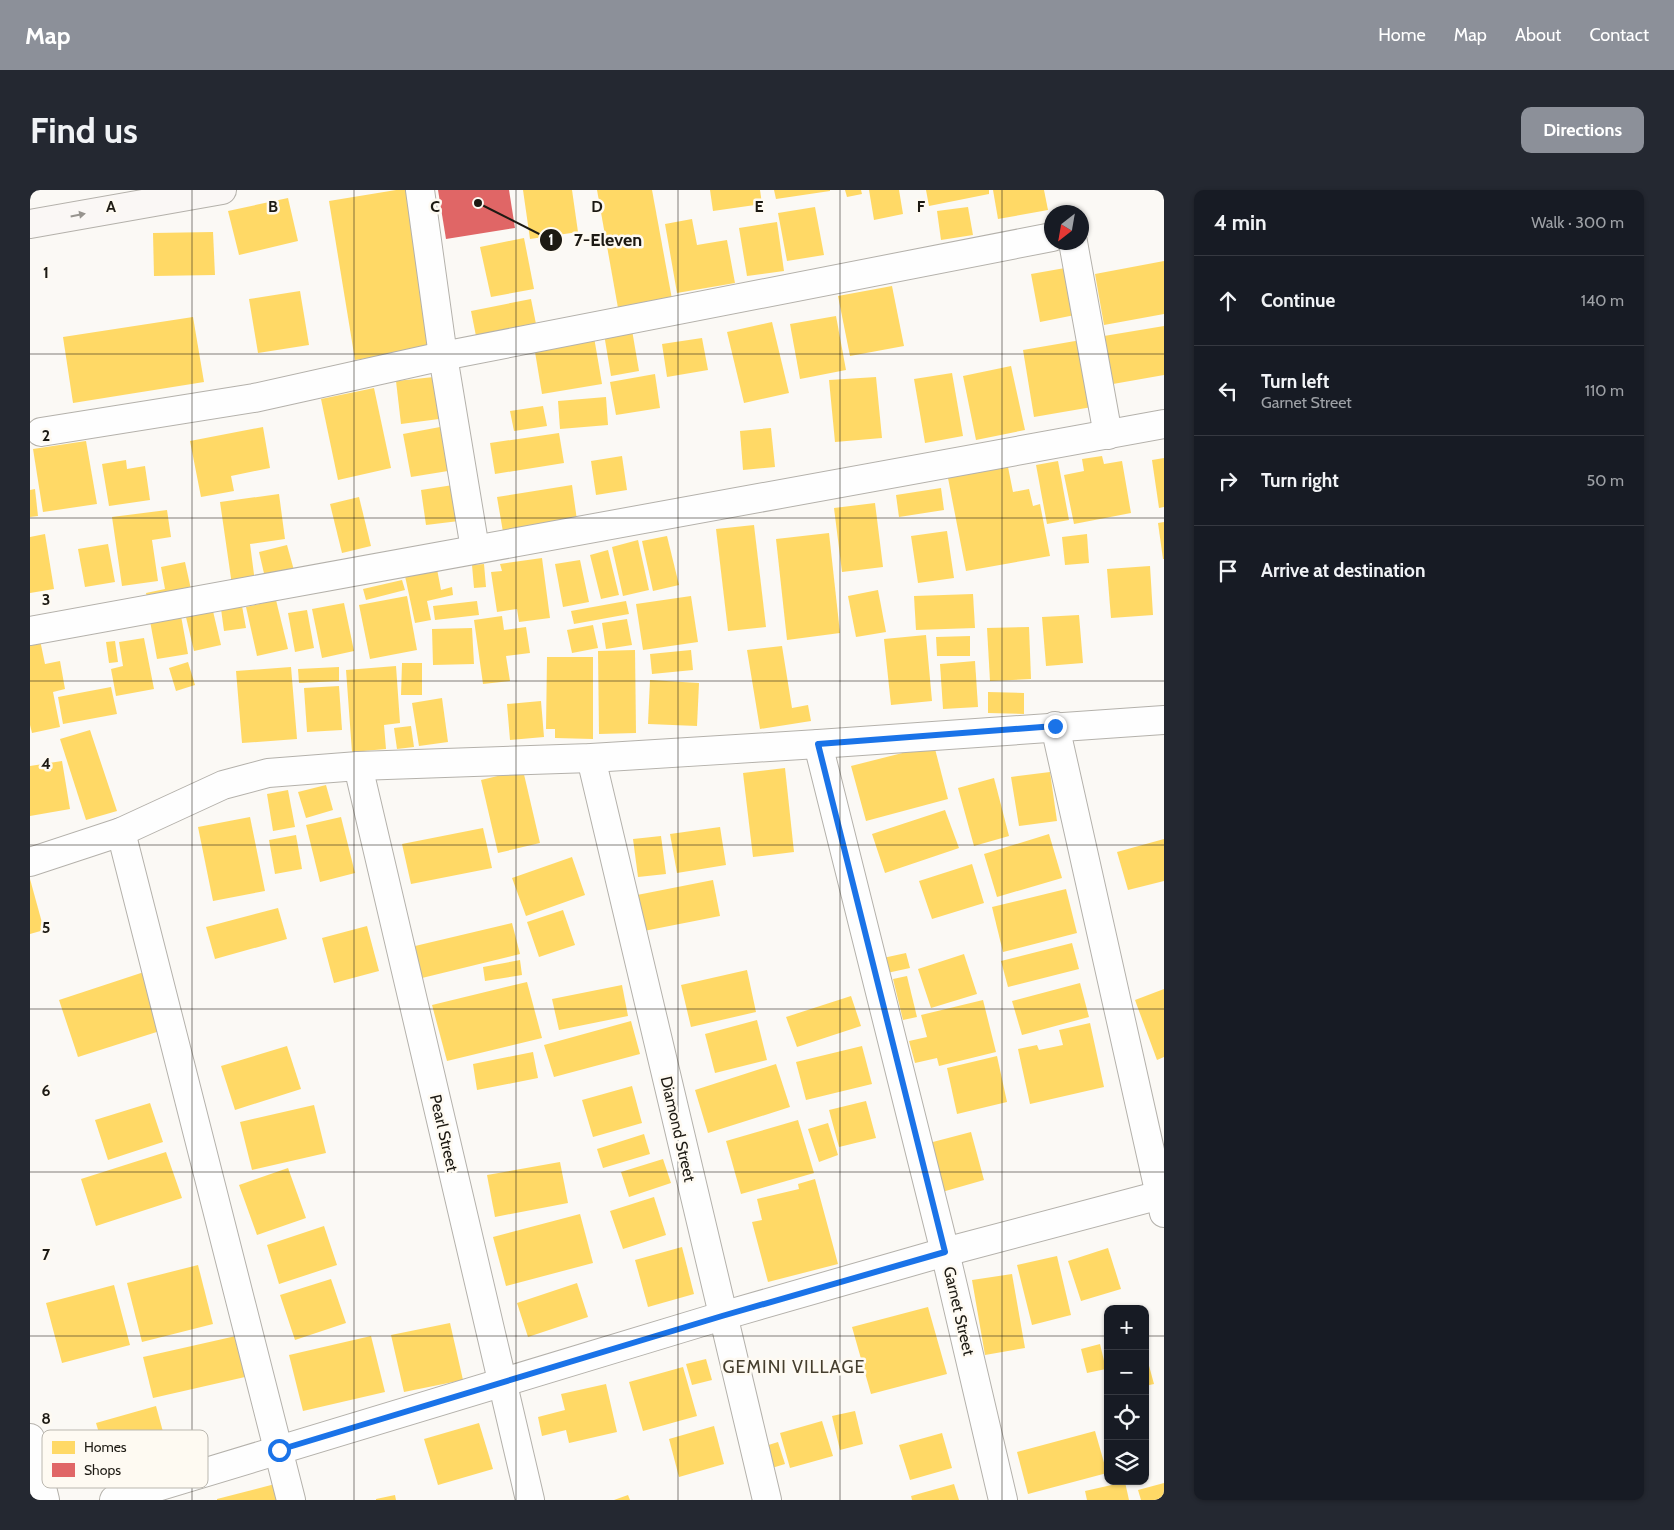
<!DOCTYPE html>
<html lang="en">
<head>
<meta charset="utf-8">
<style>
	body { margin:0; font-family:Cabin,sans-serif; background:#242831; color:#f1f3f6 }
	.controls { position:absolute; right:15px; bottom:15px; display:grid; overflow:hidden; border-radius:10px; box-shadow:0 1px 4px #0004 }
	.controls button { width:45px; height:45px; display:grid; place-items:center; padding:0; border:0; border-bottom:1px solid #363941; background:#171b24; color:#f1f3f6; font:25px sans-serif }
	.compass { position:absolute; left:1014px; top:15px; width:45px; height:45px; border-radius:50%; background:#171b24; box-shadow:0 1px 4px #0004; rotate:211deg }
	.stop { position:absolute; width:15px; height:15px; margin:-11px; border:4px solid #1a73e8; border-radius:50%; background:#fff }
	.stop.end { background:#1a73e8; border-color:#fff; box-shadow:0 1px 5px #0008 }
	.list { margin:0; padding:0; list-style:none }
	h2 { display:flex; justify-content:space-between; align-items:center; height:65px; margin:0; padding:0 20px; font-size:21px }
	h2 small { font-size:16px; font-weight:400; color:#9ea1a6 }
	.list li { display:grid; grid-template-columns:32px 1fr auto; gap:15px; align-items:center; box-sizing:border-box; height:90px; padding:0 20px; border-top:1px solid #363941 }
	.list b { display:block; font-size:19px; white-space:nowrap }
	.list p { margin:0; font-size:16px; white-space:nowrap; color:#9ea1a6 }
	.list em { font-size:16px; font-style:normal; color:#9ea1a6 }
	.icon { flex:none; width:28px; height:28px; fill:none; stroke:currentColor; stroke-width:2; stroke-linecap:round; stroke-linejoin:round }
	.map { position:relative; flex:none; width:1134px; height:1310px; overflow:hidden; border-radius:10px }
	header { display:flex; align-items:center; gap:30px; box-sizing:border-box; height:70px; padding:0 25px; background:#8c9099; color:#fff }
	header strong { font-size:24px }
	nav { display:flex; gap:28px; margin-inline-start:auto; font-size:18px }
	.intro { display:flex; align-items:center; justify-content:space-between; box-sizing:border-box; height:120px; padding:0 30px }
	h1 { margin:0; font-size:35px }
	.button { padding:12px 22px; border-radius:10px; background:#8c9099; color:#fff; font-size:18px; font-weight:700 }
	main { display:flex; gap:30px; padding:0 30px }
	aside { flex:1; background:#171b24; border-radius:10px; box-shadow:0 1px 4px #0004 }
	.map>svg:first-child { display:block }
	.homes { fill:#ffd966 }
	.shops { fill:#e06666 }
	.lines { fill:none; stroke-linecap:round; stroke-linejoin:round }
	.minor-casing { stroke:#b4b1ab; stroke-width:30 }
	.secondary-casing { stroke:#b4b1ab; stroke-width:30 }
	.minor { stroke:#fefefe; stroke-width:28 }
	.secondary { stroke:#faf7f5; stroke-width:28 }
	.oneway { fill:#97948f }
	.route { stroke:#1a73e8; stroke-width:6 }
	.grid { fill:none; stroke:#1d1a13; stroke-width:1; stroke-opacity:0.55 }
	.labels { text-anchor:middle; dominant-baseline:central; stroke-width:5; stroke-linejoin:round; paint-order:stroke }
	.street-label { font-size:16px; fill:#1d1a13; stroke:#fefaf2 }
	.neighbourhood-label { font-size:18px; letter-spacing:1px; fill:#463f2f; stroke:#fefaf2 }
	.key { fill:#fefaf2; stroke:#bab7af; stroke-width:1 }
	.key-label { font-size:14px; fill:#1d1a13 }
	.grid-label { font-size:16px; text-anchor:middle; font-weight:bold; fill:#1d1a13; stroke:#fefaf2; stroke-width:5; stroke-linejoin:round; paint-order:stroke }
	.leader { fill:none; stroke:#1d1a13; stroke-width:2 }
	.callout-dot { fill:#1d1a13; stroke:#fefaf2; stroke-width:2 }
	.mark-label { font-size:15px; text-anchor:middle; font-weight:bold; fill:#fff }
	.callout-label { font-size:18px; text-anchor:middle; font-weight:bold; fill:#1d1a13; stroke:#fefaf2; stroke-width:5; stroke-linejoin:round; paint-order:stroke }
</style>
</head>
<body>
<header>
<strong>Map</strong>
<nav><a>Home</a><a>Map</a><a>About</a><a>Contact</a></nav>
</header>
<div class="intro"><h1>Find us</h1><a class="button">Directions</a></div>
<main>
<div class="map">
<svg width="1134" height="1310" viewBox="0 0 1134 1310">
	<rect width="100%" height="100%" fill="#fbf9f5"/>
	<g class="homes">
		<polygon points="366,0 376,0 402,158 325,170 299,11"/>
		<polygon points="493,0 542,0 548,42 500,49"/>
		<polygon points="567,0 622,0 642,109 588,118"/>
		<polygon points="680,0 730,0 732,14 683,21"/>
		<polygon points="744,0 800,0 800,1 746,9"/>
		<polygon points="815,0 831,0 832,4 817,7"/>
		<polygon points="839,0 869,0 873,24 844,30"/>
		<polygon points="896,0 959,0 959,4 899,16"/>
		<polygon points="963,0 1014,0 1018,20 968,29"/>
		<polygon points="258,8 268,51 209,65 198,21"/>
		<polygon points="785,17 794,65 757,71 748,23"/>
		<polygon points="938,17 943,45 911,50 907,21"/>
		<polygon points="662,29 667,55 697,50 705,93 647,103 635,34"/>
		<polygon points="747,32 754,81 717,86 709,38"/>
		<polygon points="183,42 185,85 124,86 123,43"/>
		<polygon points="494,48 504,99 461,107 450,57"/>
		<polygon points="1134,71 1134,124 1074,135 1065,84"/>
		<polygon points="1035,78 1045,125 1010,132 1001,84"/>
		<polygon points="862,96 874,156 820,166 808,106"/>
		<polygon points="270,101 279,155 228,163 219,109"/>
		<polygon points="501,109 506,134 446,146 441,121"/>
		<polygon points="806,126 816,180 770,189 760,134"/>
		<polygon points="163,127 174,192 43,213 33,147"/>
		<polygon points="742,132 759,203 714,213 697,142"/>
		<polygon points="1134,136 1134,185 1083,194 1074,146"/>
		<polygon points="602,140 609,181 581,186 574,144"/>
		<polygon points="564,147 572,194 512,204 504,156"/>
		<polygon points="672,148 678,180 637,187 632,154"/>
		<polygon points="1051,150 1062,217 1004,227 993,160"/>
		<polygon points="981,176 995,240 946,250 933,186"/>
		<polygon points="922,183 933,246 895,253 884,189"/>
		<polygon points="625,184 630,218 586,225 580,192"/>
		<polygon points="404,187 409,229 371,234 366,191"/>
		<polygon points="846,187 852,248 805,252 799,190"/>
		<polygon points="344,198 361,278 308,290 291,209"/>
		<polygon points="576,207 578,235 530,239 528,211"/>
		<polygon points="513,216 517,236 484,241 480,221"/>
		<polygon points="233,237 240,278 201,286 204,301 171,307 160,251"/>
		<polygon points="410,237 418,281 381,287 373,244"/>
		<polygon points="741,238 745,277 713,280 710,241"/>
		<polygon points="529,243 534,273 465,284 460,253"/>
		<polygon points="56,251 67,314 13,322 3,259"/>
		<polygon points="592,266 597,300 566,305 561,271"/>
		<polygon points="1072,266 1074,274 1092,271 1101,323 1044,334 1034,285 1054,281 1052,269"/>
		<polygon points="1134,268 1134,317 1129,318 1122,270"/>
		<polygon points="96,270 97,279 115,276 120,310 79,316 72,274"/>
		<polygon points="1028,271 1039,330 1017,334 1006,275"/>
		<polygon points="978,277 983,302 999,299 1003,316 1010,314 1020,366 936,381 918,288"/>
		<polygon points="423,295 429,331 396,335 391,300"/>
		<polygon points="542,295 547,330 473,342 467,307"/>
		<polygon points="911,298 914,320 869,327 866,305"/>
		<polygon points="5,299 8,326 0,327 0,300"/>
		<polygon points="249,304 255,349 220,354 225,392 202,395 190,312"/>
		<polygon points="329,307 341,356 312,363 300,314"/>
		<polygon points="845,313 853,377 812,382 804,318"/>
		<polygon points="137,320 141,347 122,350 128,391 92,396 82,327"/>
		<polygon points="1134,332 1134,369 1133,369 1128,333"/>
		<polygon points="724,335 736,437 698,441 686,339"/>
		<polygon points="917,341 924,388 888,393 881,346"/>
		<polygon points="799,343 810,443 757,450 746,349"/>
		<polygon points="15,344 24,399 0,403 0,347"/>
		<polygon points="1057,344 1059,373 1035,375 1032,347"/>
		<polygon points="637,346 649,395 623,401 612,351"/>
		<polygon points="608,350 619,400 593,406 582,357"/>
		<polygon points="78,354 85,392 55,397 48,359"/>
		<polygon points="257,355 265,384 236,392 229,362"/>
		<polygon points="578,360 589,405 571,409 560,365"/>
		<polygon points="512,368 520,428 489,432 487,419 467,422 461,382 472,381 470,374"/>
		<polygon points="550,370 559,412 533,417 525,374"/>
		<polygon points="155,372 162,404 118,412 116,403 135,399 131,377"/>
		<polygon points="454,374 456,397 444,398 442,375"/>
		<polygon points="1120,376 1123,425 1081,428 1077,379"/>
		<polygon points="407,379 411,400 422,397 423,405 397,411 401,430 385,433 375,386"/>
		<polygon points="372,390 375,400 336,410 333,399"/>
		<polygon points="848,400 856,442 826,447 818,406"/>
		<polygon points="943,404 945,438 886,440 884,406"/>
		<polygon points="377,406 387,460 340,469 329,415"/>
		<polygon points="661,406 668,452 613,460 606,414"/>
		<polygon points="246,410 258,459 227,466 216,417"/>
		<polygon points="447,411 449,425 405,430 403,416"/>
		<polygon points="596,411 599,424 544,434 541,421"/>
		<polygon points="314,413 324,461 292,468 282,419"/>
		<polygon points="212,416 216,438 194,441 191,419"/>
		<polygon points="182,417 191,455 164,461 155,423"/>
		<polygon points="277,420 284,458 265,462 258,423"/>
		<polygon points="1049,425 1053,473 1016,476 1012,427"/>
		<polygon points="151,426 158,464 127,469 120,431"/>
		<polygon points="472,426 474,440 496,437 500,463 476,466 480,491 453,494 444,430"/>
		<polygon points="597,429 602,455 576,459 572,433"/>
		<polygon points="563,435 568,458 542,463 537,440"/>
		<polygon points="999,437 1001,489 960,491 957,438"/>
		<polygon points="442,438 444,474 403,475 402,439"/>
		<polygon points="896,445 902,511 861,515 854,449"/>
		<polygon points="940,446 940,466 907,466 906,447"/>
		<polygon points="114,448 124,499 86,506 81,479 93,476 89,452"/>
		<polygon points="10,450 15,474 30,471 35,499 23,502 30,537 2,543 0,535 0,452"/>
		<polygon points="85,451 88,472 79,473 76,452"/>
		<polygon points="752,456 762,518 778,515 781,531 730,539 717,460"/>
		<polygon points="605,460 606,543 569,544 568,461"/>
		<polygon points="661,460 663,480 622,484 620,464"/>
		<polygon points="517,467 563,467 563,549 525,548 525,539 516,539"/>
		<polygon points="945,471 948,517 913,519 910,474"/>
		<polygon points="158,472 165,495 146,501 139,478"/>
		<polygon points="372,473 392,473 392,505 371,505"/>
		<polygon points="366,476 370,533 354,535 356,559 322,562 316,480"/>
		<polygon points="261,477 267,549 212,553 206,481"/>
		<polygon points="309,477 309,491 269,493 268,479"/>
		<polygon points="620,490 669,493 667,536 618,534"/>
		<polygon points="309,496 312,540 277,542 274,498"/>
		<polygon points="81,497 87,524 33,534 28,507"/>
		<polygon points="958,502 994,503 994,524 958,523"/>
		<polygon points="412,508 418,552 389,556 382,513"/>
		<polygon points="511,511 514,547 480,550 477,514"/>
		<polygon points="381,536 384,557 367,559 364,538"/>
		<polygon points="60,540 87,621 56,630 30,549"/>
		<polygon points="904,555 918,609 836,631 821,576"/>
		<polygon points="32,571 40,619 0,626 0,576"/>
		<polygon points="755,578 764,662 723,667 713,583"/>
		<polygon points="493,580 510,653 468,663 451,590"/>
		<polygon points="1020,582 1027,631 989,636 981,587"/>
		<polygon points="964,588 979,646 944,656 928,598"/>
		<polygon points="296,595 303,620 276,628 268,602"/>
		<polygon points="258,600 265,637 243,641 237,604"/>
		<polygon points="915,620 929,658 855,683 842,644"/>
		<polygon points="220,627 235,701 183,711 168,637"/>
		<polygon points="311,627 325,683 290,692 276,635"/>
		<polygon points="690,637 696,675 647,683 640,644"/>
		<polygon points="453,638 462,678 381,694 372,654"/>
		<polygon points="1019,644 1032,688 967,707 954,664"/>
		<polygon points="266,645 272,679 245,684 239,650"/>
		<polygon points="631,646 636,684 608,687 603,649"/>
		<polygon points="1134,649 1134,691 1098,700 1087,662"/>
		<polygon points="542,667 555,705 496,726 482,688"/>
		<polygon points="942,674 954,713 902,729 889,691"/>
		<polygon points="0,689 14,740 0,744"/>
		<polygon points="683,690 690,726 614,741 607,705"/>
		<polygon points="1036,699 1047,743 973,762 962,717"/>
		<polygon points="248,718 257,749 185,769 176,737"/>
		<polygon points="533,720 545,755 509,767 497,732"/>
		<polygon points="482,733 490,764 392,788 385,756"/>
		<polygon points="337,736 349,781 304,793 292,748"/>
		<polygon points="1042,753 1049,779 978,797 971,771"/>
		<polygon points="876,763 880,778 857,783 853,768"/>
		<polygon points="934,764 947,804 901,818 888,779"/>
		<polygon points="490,770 492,785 455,791 453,777"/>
		<polygon points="717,780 726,822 661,837 651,795"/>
		<polygon points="114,782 133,840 48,867 29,810"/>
		<polygon points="877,786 887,827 873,830 863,789"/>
		<polygon points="497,792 512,848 417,871 402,815"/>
		<polygon points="1050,793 1059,827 992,845 982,811"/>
		<polygon points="592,795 598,826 529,840 522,809"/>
		<polygon points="1134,799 1134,867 1127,870 1105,810"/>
		<polygon points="821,806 831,836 767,857 756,827"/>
		<polygon points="953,810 966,862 909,876 907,868 885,873 879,851 897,847 891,825"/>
		<polygon points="727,830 737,870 685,883 675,844"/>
		<polygon points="601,831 610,864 524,887 514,855"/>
		<polygon points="1060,833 1074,897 1000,914 988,859 1007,855 1009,860 1033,855 1029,840"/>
		<polygon points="257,856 271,899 205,920 191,876"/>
		<polygon points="832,856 842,894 776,910 766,872"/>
		<polygon points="503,862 508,888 447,900 443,874"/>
		<polygon points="967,866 977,912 927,924 917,878"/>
		<polygon points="746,874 760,917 678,943 665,900"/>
		<polygon points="602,896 612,933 563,947 552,910"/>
		<polygon points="836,911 846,948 809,957 799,920"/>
		<polygon points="120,913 133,952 78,970 65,930"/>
		<polygon points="284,915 296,963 222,980 210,932"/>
		<polygon points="768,930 784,983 711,1004 696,951"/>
		<polygon points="798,933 808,965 789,972 778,939"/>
		<polygon points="941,942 954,990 912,1002 899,953"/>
		<polygon points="614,944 620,964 573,978 567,959"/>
		<polygon points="136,962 152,1008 66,1036 51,989"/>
		<polygon points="633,969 641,993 599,1007 591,982"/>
		<polygon points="530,972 538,1013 465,1027 457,985"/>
		<polygon points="258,978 276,1028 227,1045 209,995"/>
		<polygon points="785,989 808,1074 738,1092 722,1032 732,1030 727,1009 769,999 768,994"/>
		<polygon points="624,1007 636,1045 593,1059 580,1021"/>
		<polygon points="550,1024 563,1073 476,1096 463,1047"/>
		<polygon points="294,1036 307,1075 249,1094 237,1055"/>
		<polygon points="652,1057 664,1104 618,1117 605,1070"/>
		<polygon points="1078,1058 1091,1099 1051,1111 1038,1071"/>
		<polygon points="1027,1066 1041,1125 1002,1135 987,1075"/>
		<polygon points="168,1075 183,1134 112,1152 97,1093"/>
		<polygon points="982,1084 995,1158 955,1165 942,1090"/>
		<polygon points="301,1089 316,1133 265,1150 250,1105"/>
		<polygon points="547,1093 558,1127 498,1147 487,1113"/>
		<polygon points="84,1095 100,1155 32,1173 16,1113"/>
		<polygon points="898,1117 917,1184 841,1204 822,1137"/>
		<polygon points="420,1133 433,1190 374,1202 361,1145"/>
		<polygon points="206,1146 215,1187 123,1208 113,1167"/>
		<polygon points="341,1146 355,1202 273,1221 259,1165"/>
		<polygon points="1070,1154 1076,1179 1057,1183 1051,1159"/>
		<polygon points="1115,1161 1124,1194 1115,1196"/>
		<polygon points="676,1169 682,1190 662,1195 656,1174"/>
		<polygon points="653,1177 667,1226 613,1241 599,1192"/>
		<polygon points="576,1194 587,1242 539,1253 536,1240 512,1246 508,1227 535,1220 531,1204"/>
		<polygon points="126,1216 139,1264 80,1280 66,1233"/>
		<polygon points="825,1221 833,1254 810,1260 802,1226"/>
		<polygon points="792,1231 803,1266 760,1278 750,1243"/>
		<polygon points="449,1233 463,1279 408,1295 394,1249"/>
		<polygon points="684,1236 694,1274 649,1287 639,1249"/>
		<polygon points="1065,1241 1077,1283 998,1304 987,1262"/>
		<polygon points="912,1243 922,1278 880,1290 869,1255"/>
		<polygon points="748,1252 755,1274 732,1281 726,1259"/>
		<polygon points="1095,1292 1099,1310 1057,1310 1055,1301"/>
		<polygon points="1134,1293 1134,1310 1111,1310 1108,1300"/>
		<polygon points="245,1294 249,1310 187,1310 187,1309"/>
		<polygon points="924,1294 929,1310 882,1310 881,1306"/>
		<polygon points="365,1305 366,1310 346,1310 346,1309"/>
		<polygon points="598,1305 600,1310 584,1310"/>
	</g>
	<polygon class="shops" points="408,0 479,0 485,38 416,49"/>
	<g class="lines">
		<g class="minor-casing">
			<g id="minor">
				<polyline points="390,0 413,166 445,359"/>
				<polyline points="1043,52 1078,245"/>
				<polyline points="11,242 224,208 413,166 1022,47"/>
				<polyline points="0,441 1134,234"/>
				<polyline points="1025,536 1134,1023"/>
				<polyline points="788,554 915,1062 973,1310"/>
				<polyline points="561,568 737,1310"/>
				<polyline points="328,576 500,1310"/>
				<polyline points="91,642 261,1310"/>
				<polyline points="0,672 91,642 193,595 238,583 328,576 561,568 788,554 1134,530"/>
				<polyline points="0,1248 15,1310"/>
				<polyline points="84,1310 692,1126 915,1062 1134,1004"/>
			</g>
		</g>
		<g class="secondary-casing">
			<polyline id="secondary" points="0,34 192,0"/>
		</g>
		<use href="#minor" class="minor"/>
		<use href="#secondary" class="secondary"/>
	</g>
	<defs><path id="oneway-solid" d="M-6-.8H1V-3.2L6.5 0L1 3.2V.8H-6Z" transform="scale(1.25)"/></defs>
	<use class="oneway" href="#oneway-solid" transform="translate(48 25) rotate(-11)"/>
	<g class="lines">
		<polyline class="route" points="249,1260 692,1126 915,1062 788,554 1025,536"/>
	</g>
	<path class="grid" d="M 162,0 L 162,1310M 324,0 L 324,1310M 486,0 L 486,1310M 648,0 L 648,1310M 810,0 L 810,1310M 972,0 L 972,1310M 0,164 L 1134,164M 0,328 L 1134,328M 0,491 L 1134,491M 0,655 L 1134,655M 0,819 L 1134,819M 0,982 L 1134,982M 0,1146 L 1078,1146M 1115,1146 L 1134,1146"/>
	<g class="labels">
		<g class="street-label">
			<text transform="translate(648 939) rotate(77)">Diamond Street</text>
			<text transform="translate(414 943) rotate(77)">Pearl Street</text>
			<text transform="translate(929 1121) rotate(77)">Garnet Street</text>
		</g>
		<g class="neighbourhood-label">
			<text x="764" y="1177">GEMINI VILLAGE</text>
		</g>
	</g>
	<rect x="12" y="1240" width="166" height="58" rx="8" class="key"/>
	<rect x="22" y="1251" width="23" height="13" fill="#ffd966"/>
	<rect x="22" y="1273" width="23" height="14" fill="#e06666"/>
	<g class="key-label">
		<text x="54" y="1262">Homes</text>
		<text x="54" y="1285">Shops</text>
	</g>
	<g class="grid-label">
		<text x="81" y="22">A</text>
		<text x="243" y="22">B</text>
		<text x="405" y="22">C</text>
		<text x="567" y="22">D</text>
		<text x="729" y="22">E</text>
		<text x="891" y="22">F</text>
		<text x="16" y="88">1</text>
		<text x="16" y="251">2</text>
		<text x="16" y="415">3</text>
		<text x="16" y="579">4</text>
		<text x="16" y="743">5</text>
		<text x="16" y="906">6</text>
		<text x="16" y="1070">7</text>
		<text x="16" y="1234">8</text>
	</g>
	<path class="leader" d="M448 13L521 50"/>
	<g class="callout-dot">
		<circle cx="448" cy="13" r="5"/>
		<circle cx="521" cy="50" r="12"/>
	</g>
	<g class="mark-label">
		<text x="521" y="55">1</text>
	</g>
	<g class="callout-label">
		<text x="578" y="56">7-Eleven</text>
	</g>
</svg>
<div class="controls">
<button>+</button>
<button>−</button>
<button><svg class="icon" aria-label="locate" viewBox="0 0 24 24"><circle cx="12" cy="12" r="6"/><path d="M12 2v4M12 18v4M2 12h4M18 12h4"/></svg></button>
<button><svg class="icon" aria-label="layers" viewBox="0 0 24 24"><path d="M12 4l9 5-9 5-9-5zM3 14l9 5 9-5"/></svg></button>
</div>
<svg class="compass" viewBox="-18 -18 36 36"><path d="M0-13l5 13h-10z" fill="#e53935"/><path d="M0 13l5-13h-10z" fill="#9ea1a6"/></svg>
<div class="stop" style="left:249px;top:1260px"></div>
<div class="stop end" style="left:1025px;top:536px"></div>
</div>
<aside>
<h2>4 min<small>Walk · 300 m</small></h2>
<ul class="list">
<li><svg class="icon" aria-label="ahead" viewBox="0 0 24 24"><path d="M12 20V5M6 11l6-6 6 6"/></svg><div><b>Continue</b></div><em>140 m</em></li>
<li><svg class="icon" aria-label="left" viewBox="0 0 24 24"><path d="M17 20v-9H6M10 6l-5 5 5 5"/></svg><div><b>Turn left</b><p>Garnet Street</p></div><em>110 m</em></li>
<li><svg class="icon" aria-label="right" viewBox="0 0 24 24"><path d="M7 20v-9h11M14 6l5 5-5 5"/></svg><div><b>Turn right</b></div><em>50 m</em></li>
<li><svg class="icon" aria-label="arrive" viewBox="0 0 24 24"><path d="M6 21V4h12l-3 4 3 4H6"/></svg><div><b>Arrive at destination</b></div></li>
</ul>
</aside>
</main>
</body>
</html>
